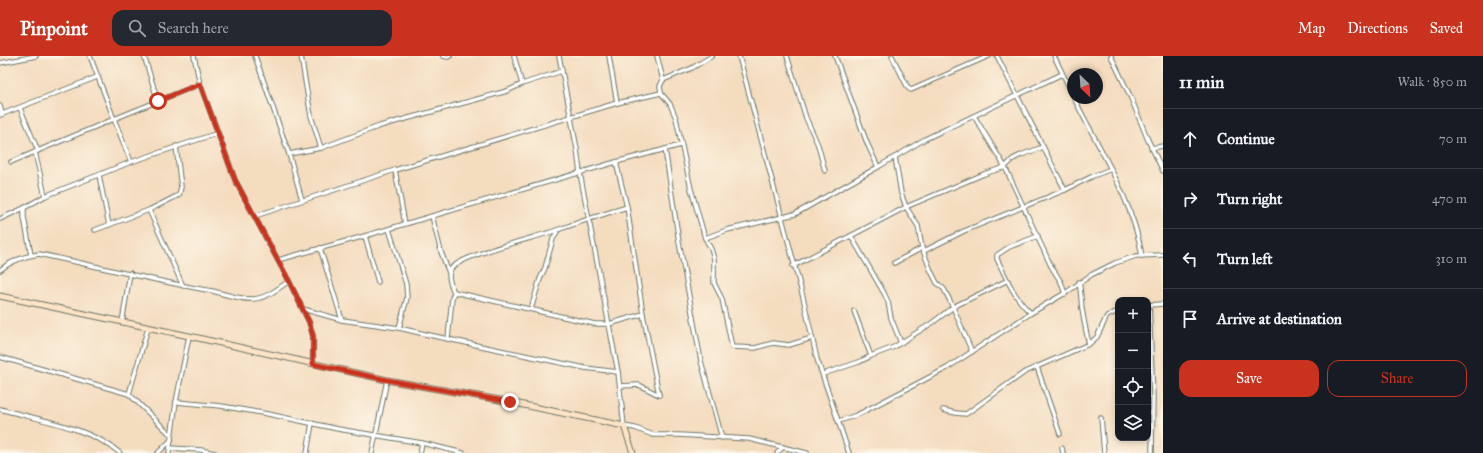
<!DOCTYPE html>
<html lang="en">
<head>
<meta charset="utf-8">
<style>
	body { margin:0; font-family:"IM FELL Great Primer",serif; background:#242831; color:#f1f3f6 }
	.controls { position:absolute; right:12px; bottom:12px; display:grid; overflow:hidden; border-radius:8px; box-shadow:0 2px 6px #0003 }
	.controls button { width:36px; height:36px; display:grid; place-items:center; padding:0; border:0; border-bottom:1px solid #363941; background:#171b24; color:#f1f3f6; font:20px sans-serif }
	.compass { position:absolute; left:1067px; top:12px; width:36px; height:36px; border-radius:50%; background:#171b24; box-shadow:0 2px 6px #0003; rotate:155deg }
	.stop { position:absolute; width:12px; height:12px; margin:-9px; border:3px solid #c8321e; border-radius:50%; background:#fff }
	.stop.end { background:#c8321e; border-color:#fff; box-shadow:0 1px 4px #0008 }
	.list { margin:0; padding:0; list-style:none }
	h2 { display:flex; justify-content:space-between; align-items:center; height:52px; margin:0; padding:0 16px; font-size:17px }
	h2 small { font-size:13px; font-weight:400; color:#9ea1a6 }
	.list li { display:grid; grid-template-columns:26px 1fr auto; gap:12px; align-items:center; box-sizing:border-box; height:60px; padding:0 16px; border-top:1px solid #363941 }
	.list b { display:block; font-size:15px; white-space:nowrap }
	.list em { font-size:13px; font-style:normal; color:#9ea1a6 }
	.actions { display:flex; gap:8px; padding:12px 16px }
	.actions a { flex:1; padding:9px 0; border:1px solid #c8321e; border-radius:12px; text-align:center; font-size:14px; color:#c8321e }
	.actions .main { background:#c8321e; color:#fff }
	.icon { flex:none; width:22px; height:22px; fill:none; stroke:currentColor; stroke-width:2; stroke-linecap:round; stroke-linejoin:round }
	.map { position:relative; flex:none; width:1163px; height:397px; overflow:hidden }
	header { display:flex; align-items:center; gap:24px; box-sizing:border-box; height:56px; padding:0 20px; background:#c8321e; color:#fff }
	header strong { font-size:19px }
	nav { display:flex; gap:22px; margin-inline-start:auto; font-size:14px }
	.search { width:280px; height:36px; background:#242831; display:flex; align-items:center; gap:10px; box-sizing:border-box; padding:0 14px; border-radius:12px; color:#9ea1a6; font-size:15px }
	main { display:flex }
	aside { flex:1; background:#171b24 }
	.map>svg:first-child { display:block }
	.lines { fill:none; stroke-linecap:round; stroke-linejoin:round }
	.street-casing { stroke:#6a7565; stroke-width:5.5 }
	.secondary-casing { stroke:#6a7565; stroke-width:7 }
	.street { stroke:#fff; stroke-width:3.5 }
	.secondary { stroke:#fee4c6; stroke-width:5 }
	.route { stroke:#c8321e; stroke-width:5 }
</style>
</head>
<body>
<header>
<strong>Pinpoint</strong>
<div class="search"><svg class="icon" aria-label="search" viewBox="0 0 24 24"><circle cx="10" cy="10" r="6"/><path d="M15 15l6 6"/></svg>Search here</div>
<nav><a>Map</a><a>Directions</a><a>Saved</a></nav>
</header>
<main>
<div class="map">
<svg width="1163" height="397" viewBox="0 0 1163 397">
	<rect width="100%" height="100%" fill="#fcf5e5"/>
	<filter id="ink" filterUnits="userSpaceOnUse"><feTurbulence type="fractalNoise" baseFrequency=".025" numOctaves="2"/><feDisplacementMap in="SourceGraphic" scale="8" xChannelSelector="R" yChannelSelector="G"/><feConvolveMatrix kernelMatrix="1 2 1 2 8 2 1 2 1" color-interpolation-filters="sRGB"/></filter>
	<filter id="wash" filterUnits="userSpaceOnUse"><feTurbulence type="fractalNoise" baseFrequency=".012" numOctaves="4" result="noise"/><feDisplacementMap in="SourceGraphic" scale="16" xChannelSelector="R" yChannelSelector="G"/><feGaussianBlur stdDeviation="0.9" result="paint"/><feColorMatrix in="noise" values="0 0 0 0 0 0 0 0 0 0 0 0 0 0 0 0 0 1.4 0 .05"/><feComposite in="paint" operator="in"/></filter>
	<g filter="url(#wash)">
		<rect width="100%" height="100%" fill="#f4dcbf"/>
	</g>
	<g filter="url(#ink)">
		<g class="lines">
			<g class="street-casing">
				<g id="street">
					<polyline points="144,0 158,45"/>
					<polyline points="255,0 289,98 302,144"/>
					<polyline points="301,0 311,60 321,92"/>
					<polyline points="443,0 448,1 450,0"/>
					<polyline points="514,0 522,28"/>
					<polyline points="559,0 577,93 580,117 618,316 624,370 635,372 653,379 679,379 749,383 807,397"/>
					<polyline points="609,0 617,47"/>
					<polyline points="657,0 663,24 660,30 661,37 670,48 676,62 691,133 705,182 711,193 714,203 714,227 722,243 732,291 755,292 773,287 789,289 812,282"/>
					<polyline points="739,0 803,241 817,303 849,397"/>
					<polyline points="787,0 806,62 818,89 825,115"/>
					<polyline points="835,0 867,87 878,111 925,83 1062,18"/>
					<polyline points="892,0 908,32 911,34 989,0"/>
					<polyline points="997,0 1065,134"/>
					<polyline points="1054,0 1073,39"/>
					<polyline points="1111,0 1131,42 1148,84 1163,115"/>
					<polyline points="0,7 36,0"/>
					<polyline points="663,24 692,12 712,0"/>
					<polyline points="661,37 617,47 395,114 405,168 616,106 681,89"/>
					<path d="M 1074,42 C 1098,91 1134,146 1142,200"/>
					<polyline points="0,50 2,58"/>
					<polyline points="20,52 38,95"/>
					<polyline points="0,59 97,21"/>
					<polyline points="974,60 1005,111 1051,210 1061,226 1065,238"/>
					<polyline points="218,77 235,124 289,225 309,266 313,280 313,308"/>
					<polyline points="1151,92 1163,90"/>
					<polyline points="665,93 679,186 701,305 722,382"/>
					<polyline points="35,96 45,140"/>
					<polyline points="289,98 321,92 380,70 507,35 522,28 562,15"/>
					<polyline points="895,101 901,137 906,151 918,170 922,192 931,215 937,227 944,233 953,251 972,296"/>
					<polyline points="11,106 114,63 90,0"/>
					<polyline points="131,106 114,63 200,28 194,0"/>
					<polyline points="616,106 627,151 643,258 659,339"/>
					<polyline points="99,119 109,169"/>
					<polyline points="24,152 24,161 31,199"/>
					<polyline points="149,154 183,230"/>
					<polyline points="255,160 395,114"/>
					<polyline points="432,160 441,196 449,217"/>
					<polyline points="0,163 24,152 45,140 131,106 218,77 200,28"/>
					<polyline points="389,173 406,228 407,242 399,272"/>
					<polyline points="95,174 149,154 179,139 181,131 176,90"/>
					<polyline points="365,180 378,226"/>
					<polyline points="851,180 884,237 888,246 891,262 901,287"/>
					<polyline points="705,182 727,174 795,158 878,111"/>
					<polyline points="320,192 342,264"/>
					<polyline points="924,195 964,175 1023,151 1065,134 1093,120 1111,113"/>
					<polyline points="278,204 365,180 405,168"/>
					<polyline points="894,207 922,192"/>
					<polyline points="793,210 906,151 984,118 1005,111 1013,103 1021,99 1043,91"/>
					<path d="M 0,214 C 11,205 25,200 39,198 C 97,210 154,225 212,235 C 226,238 240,244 254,243 C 267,242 279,232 289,225"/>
					<path d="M 1079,226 C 1081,235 1081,244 1082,253 C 1084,265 1086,276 1089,288"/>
					<polyline points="454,236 595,268 609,268 643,258"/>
					<polyline points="1148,249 1163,248"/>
					<polyline points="1149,249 1153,340 1152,397"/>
					<polyline points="303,253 342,264 399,272 429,279 585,312 618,316"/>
					<polyline points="531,253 540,223 545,212 553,183 558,174"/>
					<polyline points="854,255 871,300"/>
					<path d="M 1031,257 C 1015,244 1006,221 997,203 L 997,199 L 1009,191 L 1038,180"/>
					<polyline points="122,267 130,217"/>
					<path d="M 448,283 L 452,242 L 454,236 C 451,230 447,219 451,213 C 460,199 538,181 557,174 C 580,166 603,158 627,151"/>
					<polyline points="0,301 129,338 171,379"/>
					<polyline points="1037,311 1060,378"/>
					<polyline points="823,318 859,306 871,300 894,291 932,267 953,251 1008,224"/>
					<polyline points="620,330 639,329 659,339"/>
					<polyline points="129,338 148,272"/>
					<polyline points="176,346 221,350 268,358 338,373 422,387 463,397"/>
					<path d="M 0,353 C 39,364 89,371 120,397"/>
					<polyline points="943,354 956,357 966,358 1025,316 1089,288 1097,281 1107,260 1118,255"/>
					<polyline points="1101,362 1104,397"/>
					<polyline points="839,365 857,359 947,312 1031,257 1067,236 1091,219 1115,207 1136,200 1163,199"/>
					<polyline points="170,392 201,394 215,397"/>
					<polyline points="1062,392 1063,397"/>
					<polyline points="158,397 171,384"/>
					<polyline points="169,397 176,346 189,280"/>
					<polyline points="307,397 312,367"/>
					<polyline points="372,397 387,324"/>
					<polyline points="420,397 422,387"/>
					<polyline points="777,397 783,391"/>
				</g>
			</g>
			<g class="secondary-casing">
				<polyline id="secondary" points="0,240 189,280 387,324 500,344 624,370 633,397"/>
			</g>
			<use href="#street" class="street"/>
			<use href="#secondary" class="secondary"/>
		</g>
	</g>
	<g class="lines" filter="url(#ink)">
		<polyline class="route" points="158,45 200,28 235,124 289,225 309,266 313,280 313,308 387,324 510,346"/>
	</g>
</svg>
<div class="controls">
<button>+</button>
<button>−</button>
<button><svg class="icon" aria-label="locate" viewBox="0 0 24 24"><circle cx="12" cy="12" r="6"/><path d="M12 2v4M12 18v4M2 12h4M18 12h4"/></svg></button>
<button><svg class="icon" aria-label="layers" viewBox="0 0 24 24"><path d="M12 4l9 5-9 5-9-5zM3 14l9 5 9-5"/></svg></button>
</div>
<svg class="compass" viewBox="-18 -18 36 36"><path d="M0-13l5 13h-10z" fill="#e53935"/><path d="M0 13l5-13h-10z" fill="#9ea1a6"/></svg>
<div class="stop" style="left:158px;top:45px"></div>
<div class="stop end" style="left:510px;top:346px"></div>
</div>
<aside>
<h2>11 min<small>Walk · 850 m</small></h2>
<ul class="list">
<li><svg class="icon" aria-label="ahead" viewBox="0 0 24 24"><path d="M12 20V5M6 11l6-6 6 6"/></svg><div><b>Continue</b></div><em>70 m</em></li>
<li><svg class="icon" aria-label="right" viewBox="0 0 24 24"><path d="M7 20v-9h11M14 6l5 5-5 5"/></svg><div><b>Turn right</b></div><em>470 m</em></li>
<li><svg class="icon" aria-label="left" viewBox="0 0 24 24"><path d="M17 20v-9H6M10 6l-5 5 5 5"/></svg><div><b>Turn left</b></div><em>310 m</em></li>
<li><svg class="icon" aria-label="arrive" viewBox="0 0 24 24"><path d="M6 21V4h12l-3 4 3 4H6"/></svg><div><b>Arrive at destination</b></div></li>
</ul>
<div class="actions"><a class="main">Save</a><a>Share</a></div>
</aside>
</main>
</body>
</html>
